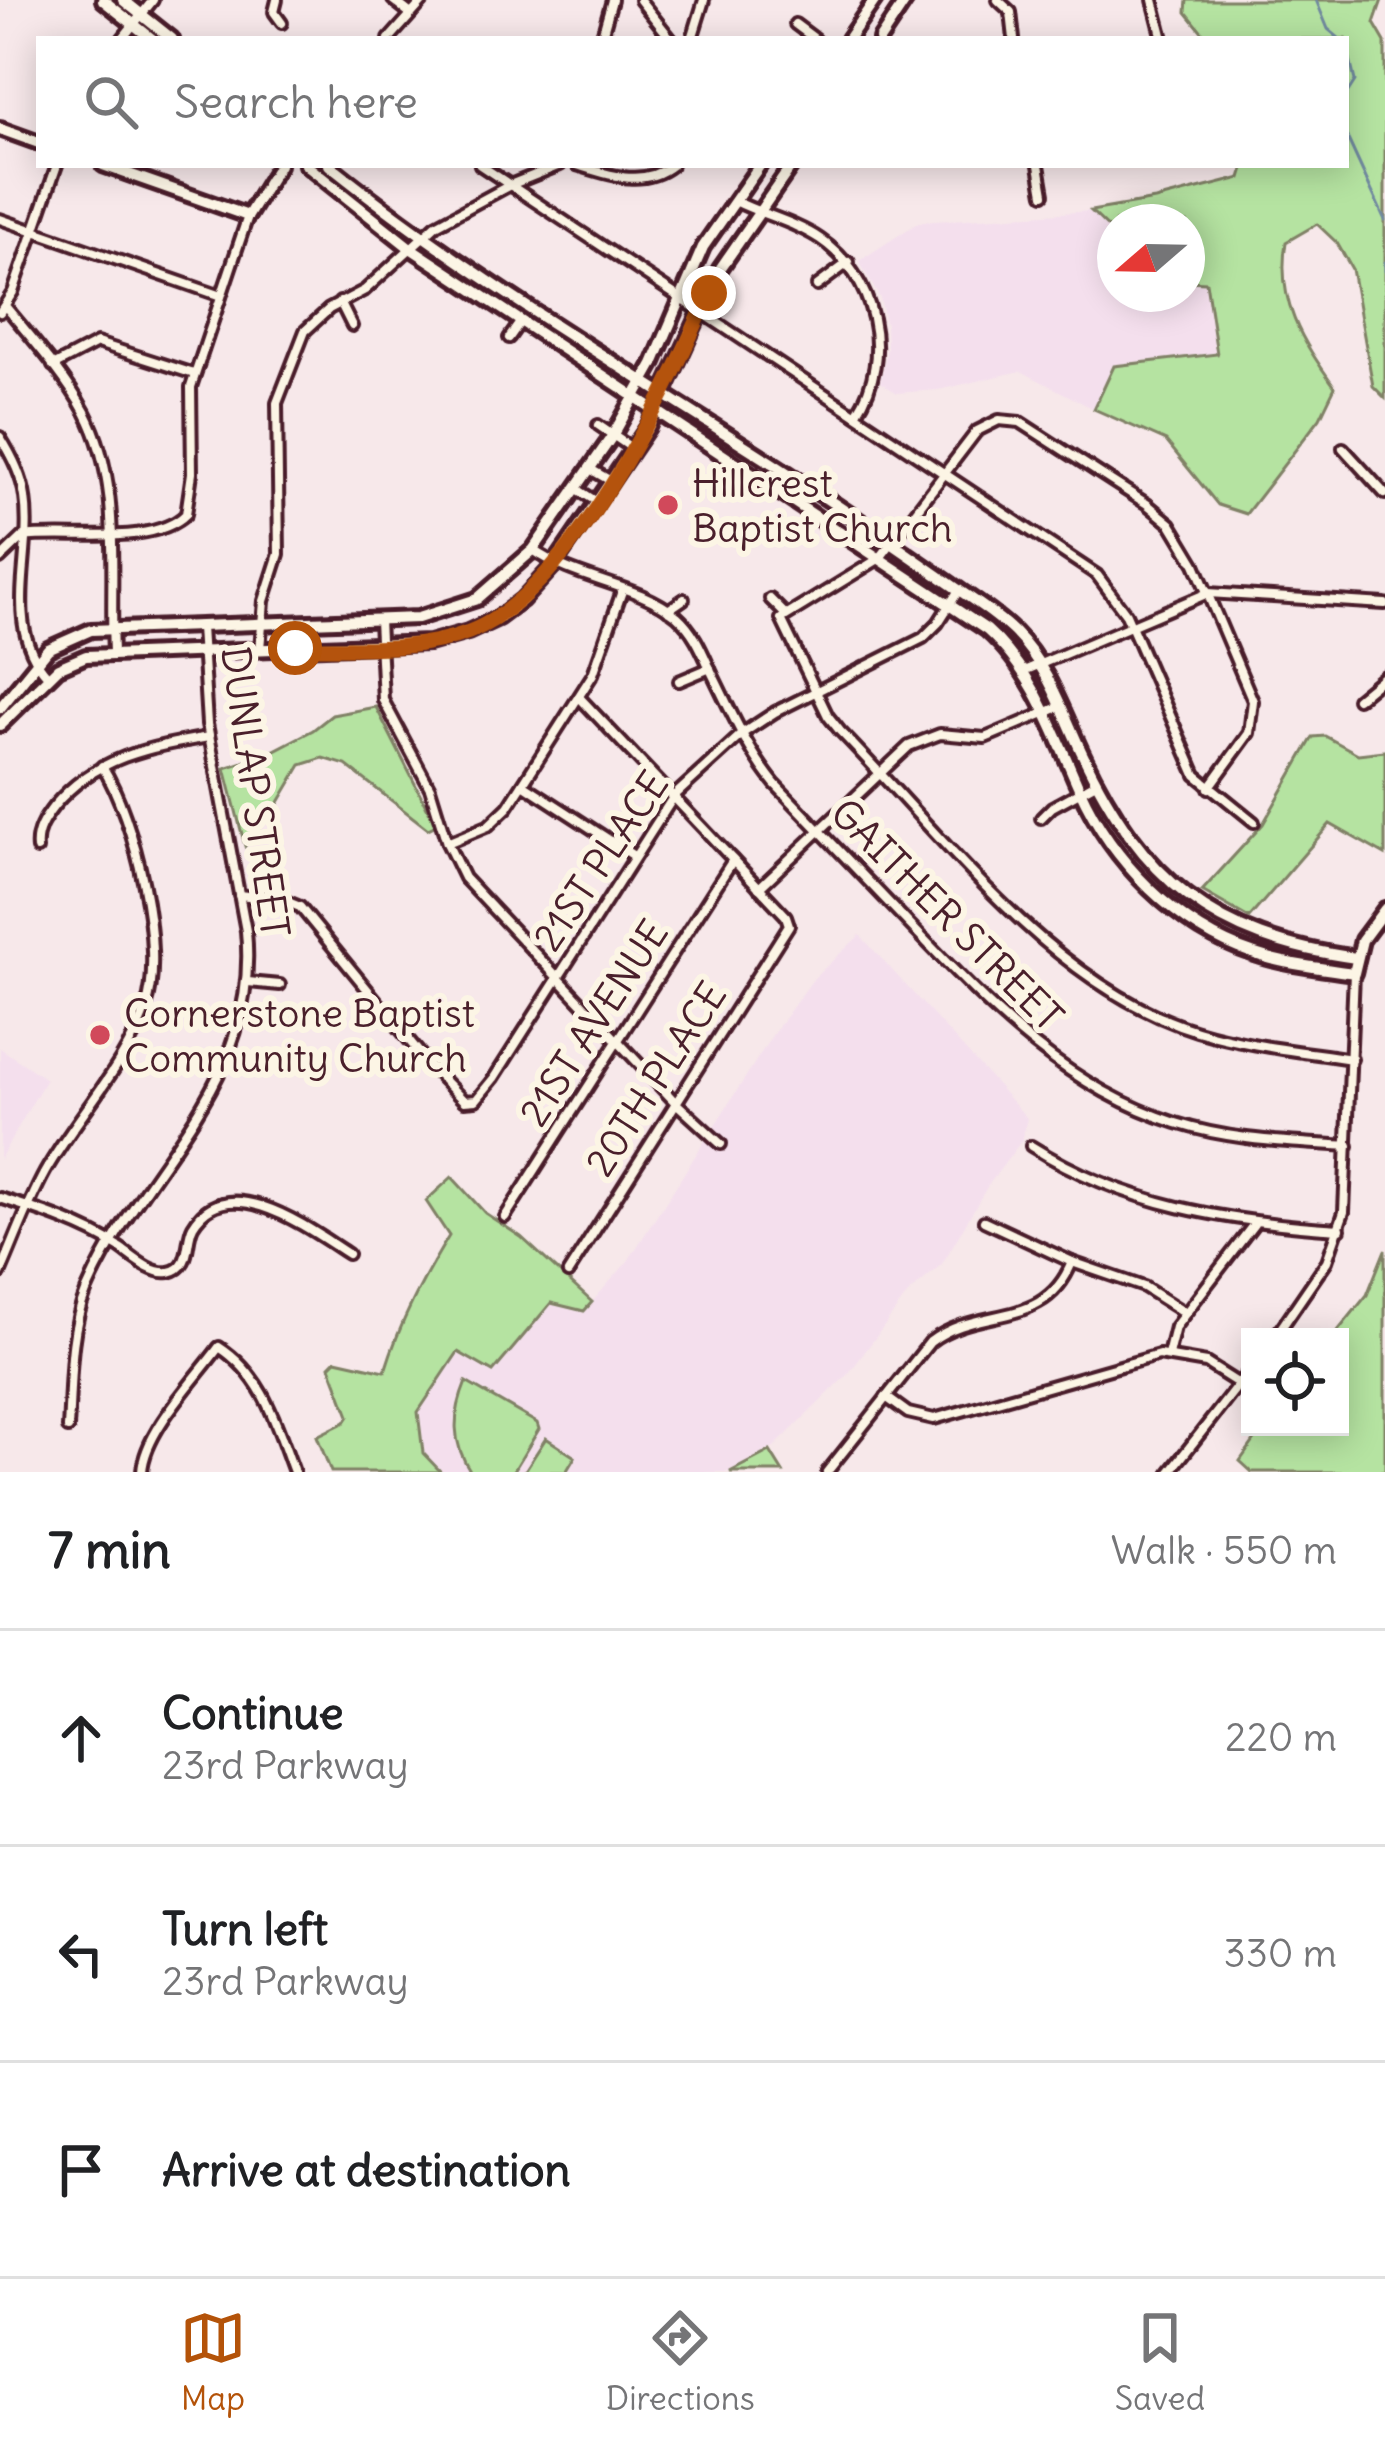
<!DOCTYPE html>
<html lang="en">
<head>
<meta charset="utf-8">
<style>
	body { margin:0; font-family:Delius,sans-serif; background:#f2f2f2; color:#202124 }
	.controls { position:absolute; right:36px; bottom:36px; display:grid; overflow:hidden; border-radius:0px; box-shadow:0 6px 30px #0003 }
	.controls button { width:108px; height:108px; display:grid; place-items:center; padding:0; border:0; border-bottom:3px solid #e0e0e0; background:#fff; color:#202124; font:60px sans-serif }
	.compass { position:absolute; left:1097px; top:204px; width:108px; height:108px; border-radius:50%; background:#fff; box-shadow:0 6px 30px #0003; rotate:250deg }
	.stop { position:absolute; width:36px; height:36px; margin:-27px; border:9px solid #b45309; border-radius:50%; background:#fff }
	.stop.end { background:#b45309; border-color:#fff; box-shadow:0 3px 12px #0008 }
	.list { margin:0; padding:0; list-style:none }
	h2 { display:flex; justify-content:space-between; align-items:center; height:156px; margin:0; padding:0 48px; font-size:51px }
	h2 small { font-size:39px; font-weight:400; color:#757577 }
	.list li { display:grid; grid-template-columns:78px 1fr auto; gap:36px; align-items:center; box-sizing:border-box; height:216px; padding:0 48px; border-top:3px solid #e0e0e0 }
	.list b { display:block; font-size:45px; white-space:nowrap }
	.list p { margin:0; font-size:39px; white-space:nowrap; color:#757577 }
	.list em { font-size:39px; font-style:normal; color:#757577 }
	.icon { flex:none; width:66px; height:66px; fill:none; stroke:currentColor; stroke-width:2; stroke-linecap:round; stroke-linejoin:round }
	.map { position:relative; flex:none; width:1385px; height:1472px; overflow:hidden }
	.search { position:absolute; background:#fff; box-shadow:0 6px 30px #0003; left:36px; right:36px; top:36px; height:132px; display:flex; align-items:center; gap:30px; box-sizing:border-box; padding:0 42px; border-radius:0px; color:#757577; font-size:45px }
	.sheet { height:804px; background:#fff }
	nav { display:flex; justify-content:space-around; align-items:center; box-sizing:border-box; height:168px; border-top:3px solid #e0e0e0; background:#fff; font-size:33px; color:#757577 }
	nav a { display:grid; justify-items:center; gap:6px }
	nav .on { color:#b45309 }
	.map>svg:first-child { display:block }
	.built { fill:#f4dfed }
	.green { fill:#b5e3a1; stroke:#808166; stroke-width:3 }
	.lines { fill:none; stroke-linecap:round; stroke-linejoin:round }
	.stream { stroke:#718a9f; stroke-width:3 }
	.street-casing { stroke:#4a1f2b; stroke-width:16 }
	.secondary-casing { stroke:#4a1f2b; stroke-width:20 }
	.street { stroke:#fcf5e5; stroke-width:8 }
	.secondary { stroke:#fcf5e5; stroke-width:10 }
	.route { stroke:#b45309; stroke-width:15 }
	.poi-dot { fill:#d1495b; stroke:#fcf5e5; stroke-width:4.5 }
	.labels { text-anchor:middle; dominant-baseline:central; stroke-width:12; stroke-linejoin:round; paint-order:stroke }
	.poi-label { font-size:39px; fill:#4a1f2b; stroke:#fcf5e5; text-anchor:start }
	.street-label { font-size:39px; fill:#4a1f2b; stroke:#fcf5e5 }
</style>
</head>
<body>
<div class="map">
<svg width="1385" height="1472" viewBox="0 0 1385 1472">
	<rect width="100%" height="100%" fill="#f7e8ea"/>
	<filter id="ink" filterUnits="userSpaceOnUse"><feTurbulence type="fractalNoise" baseFrequency=".00833" numOctaves="2"/><feDisplacementMap in="SourceGraphic" scale="24" xChannelSelector="R" yChannelSelector="G"/><feConvolveMatrix kernelMatrix="1 2 1 2 8 2 1 2 1" color-interpolation-filters="sRGB"/></filter>
	<g filter="url(#ink)">
		<g class="built">
			<polygon points="1091,211 1115,234 1115,294 1187,294 1187,281 1206,282 1217,355 1115,366 1094,409 1021,371 938,390 897,393 880,382 887,349 886,325 880,298 859,261 919,222"/>
			<polygon points="860,935 1027,1118 1022,1140 987,1187 942,1264 908,1294 849,1373 770,1451 730,1472 441,1472 423,1453 418,1412 459,1351 493,1372 551,1303 584,1311 628,1261 775,1031 814,978"/>
			<polygon points="0,1048 46,1079 0,1159"/>
		</g>
		<g class="green">
			<path d="M 1187,0 L 1382,0 L 1374,23 L 1385,42 L 1385,398 L 1373,386 L 1352,269 L 1337,243 L 1317,224 L 1286,242 C 1276,301 1302,341 1335,387 L 1320,418 L 1246,514 L 1218,505 L 1166,441 L 1094,409 L 1114,366 L 1217,354 L 1206,282 L 1187,281 L 1187,222 L 1115,222 L 1115,234 L 1091,211 L 1155,200 L 1241,178 L 1245,165 L 1346,165 L 1346,39 L 1208,39 L 1186,12 Z"/>
			<polygon points="376,707 436,825 428,829 346,765 323,758 301,765 278,804 245,846 225,768 265,755 313,730 332,715"/>
			<polygon points="1325,736 1358,754 1385,751 1385,855 1330,824 1249,918 1202,891 1263,824 1313,737"/>
			<path d="M 452,1177 L 485,1213 L 521,1237 L 592,1302 L 584,1311 L 551,1303 L 493,1372 L 458,1352 L 418,1412 L 423,1453 L 441,1472 L 331,1472 L 317,1436 L 345,1422 L 349,1416 L 330,1366 L 336,1360 L 385,1371 C 400,1322 422,1280 449,1236 L 426,1201 Z"/>
			<polygon points="1385,1250 1385,1472 1252,1472 1240,1461 1264,1427 1340,1427 1340,1337 1333,1337 1367,1295"/>
			<path d="M 466,1382 L 537,1423 L 539,1429 L 513,1472 L 471,1472 C 451,1442 453,1414 466,1382 Z"/>
			<polygon points="546,1438 575,1457 566,1472 524,1472"/>
			<polygon points="770,1451 783,1472 730,1472"/>
		</g>
		<g class="lines">
			<g class="stream">
				<polyline points="1316,0 1328,29 1340,39"/>
				<polyline points="1346,43 1355,81 1346,95"/>
				<polyline points="1346,135 1385,220"/>
				<polyline points="1385,262 1385,271"/>
			</g>
			<g class="street-casing">
				<g id="street">
					<polyline points="277,0 274,12 282,23"/>
					<polyline points="393,0 411,14"/>
					<polyline points="640,0 671,39"/>
					<polyline points="998,0 1011,12 1014,39"/>
					<polyline points="1153,0 1163,39"/>
					<polyline points="795,24 815,39"/>
					<polyline points="122,39 153,0"/>
					<polyline points="389,39 424,0"/>
					<polyline points="601,39 612,0"/>
					<polyline points="692,39 704,0"/>
					<polyline points="480,165 1097,575 1126,614 1196,775 1254,822"/>
					<path d="M 577,165 C 609,175 643,188 672,165"/>
					<polyline points="1039,165 1044,194"/>
					<path d="M 735,201 C 763,215 795,222 820,239 C 875,276 894,356 857,413"/>
					<polyline points="0,219 221,296"/>
					<polyline points="817,286 849,262"/>
					<polyline points="340,302 352,326"/>
					<path d="M 6,307 C 33,340 64,374 85,412 C 123,484 109,573 113,652"/>
					<polyline points="0,312 13,292 57,165"/>
					<polyline points="509,338 521,321"/>
					<polyline points="53,366 97,343 194,374"/>
					<polyline points="598,425 633,449"/>
					<path d="M 0,437 C 12,456 22,475 25,497 C 34,557 1,626 48,676"/>
					<polyline points="1343,448 1385,494"/>
					<polyline points="590,469 611,481"/>
					<polyline points="577,489 597,502"/>
					<path d="M 533,550 C 577,581 636,583 677,616 C 694,631 702,651 711,671 C 730,710 748,751 775,784 C 822,833 868,881 915,930 C 993,1011 1066,1088 1176,1123 C 1232,1141 1291,1142 1348,1146"/>
					<path d="M 0,559 L 23,537 C 68,531 154,547 186,514 L 192,473 L 191,387 L 248,216"/>
					<polyline points="770,599 786,615"/>
					<polyline points="668,610 684,599"/>
					<polyline points="379,620 383,700 430,788 447,843 464,878 676,1103 721,1144"/>
					<polyline points="260,649 264,601 279,554 277,403 305,331 329,309 365,290 436,225 510,185 560,165"/>
					<polyline points="1024,671 1208,593 1385,604"/>
					<polyline points="679,681 710,668"/>
					<polyline points="1357,699 1385,676"/>
					<polyline points="523,784 634,856"/>
					<path d="M 1209,788 L 1249,733 L 1253,701 L 1195,564 L 1171,524 L 1147,504 L 1020,422 L 999,420 L 977,431 L 880,558 L 781,619 L 828,716 L 840,731 C 942,835 1054,988 1197,1031 C 1247,1046 1300,1051 1352,1059"/>
					<polyline points="1041,818 1052,807 1096,783"/>
					<polyline points="447,843 488,826 508,807 593,674 622,591"/>
					<path d="M 37,849 C 35,832 44,819 54,806 C 95,757 149,747 209,737"/>
					<polyline points="759,888 909,746 940,734 985,738 1061,706"/>
					<polyline points="239,895 283,900 300,907 431,1067 464,1101 476,1100 494,1078 674,796 743,733 775,712 923,638 938,623 959,590"/>
					<polyline points="248,982 280,985"/>
					<path d="M 1031,1146 C 1126,1206 1229,1222 1340,1229"/>
					<path d="M 0,1198 C 41,1211 84,1225 120,1248 C 133,1257 152,1275 169,1272 C 192,1268 185,1241 193,1226 C 228,1167 312,1231 348,1254"/>
					<polyline points="505,1217 733,860"/>
					<polyline points="984,1221 1072,1262 1144,1287 1185,1313"/>
					<polyline points="568,1273 789,925 786,916 579,697"/>
					<path d="M 0,1274 C 15,1240 27,1205 45,1172 C 76,1117 125,1067 146,1007 C 166,949 134,817 102,766"/>
					<polyline points="1275,1337 1327,1261 1344,1212 1354,973"/>
					<polyline points="1168,1355 1175,1327 1254,1224"/>
					<polyline points="886,1397 908,1413 934,1419 1159,1355 1206,1363 1239,1384"/>
					<path d="M 68,1428 C 71,1384 69,1333 86,1292 C 141,1165 261,1084 246,931 L 207,724 L 201,627"/>
					<path d="M 142,1472 C 144,1432 195,1380 219,1347 C 264,1376 276,1424 294,1472"/>
					<path d="M 827,1472 L 930,1342 C 979,1304 1045,1331 1072,1262"/>
					<polyline points="1170,1472 1250,1370"/>
				</g>
			</g>
			<g class="secondary-casing">
				<g id="secondary">
					<polyline points="103,0 152,39"/>
					<polyline points="123,0 172,39"/>
					<polyline points="848,39 875,0"/>
					<polyline points="880,39 906,0"/>
					<polyline points="0,129 39,143"/>
					<polyline points="103,165 248,216 279,165"/>
					<path d="M 306,165 L 409,247 L 987,630 C 1034,672 1054,732 1079,788 C 1112,862 1177,928 1255,954 C 1287,965 1321,968 1354,973 L 1362,940 L 1385,909"/>
					<path d="M 329,165 C 484,289 656,386 821,495 C 867,525 911,557 956,588 C 976,602 997,615 1014,632 C 1047,665 1062,710 1081,751 C 1142,881 1213,938 1356,958"/>
					<polyline points="0,708 48,649 91,630 418,618 477,599 533,550 613,435 653,364 703,247 760,165"/>
					<polyline points="0,725 58,668 86,656 429,643 468,632 498,618 522,600 554,565 648,427 720,269 792,165"/>
				</g>
			</g>
			<use href="#street" class="street"/>
			<use href="#secondary" class="secondary"/>
		</g>
	</g>
	<g class="lines" filter="url(#ink)">
		<path class="route" d="M 295,648 C 351,647 415,653 469,632 C 571,592 668,392 709,293"/>
	</g>
	<g class="poi-dot">
		<circle cx="668" cy="505" r="12"/>
		<circle cx="100" cy="1035" r="12"/>
	</g>
	<g class="labels">
		<g class="poi-label">
			<text x="692" y="483">Hillcrest<tspan x="692" dy="45">Baptist Church</tspan></text>
			<text x="124" y="1013">Cornerstone Baptist<tspan x="124" dy="45">Community Church</tspan></text>
		</g>
		<g class="street-label">
			<text transform="translate(255 792) rotate(82)">DUNLAP STREET</text>
			<text transform="translate(601 861) rotate(-56)">21ST PLACE</text>
			<text transform="translate(947 915) rotate(45)">GAITHER STREET</text>
			<text transform="translate(594 1023) rotate(-57)">21ST AVENUE</text>
			<text transform="translate(656 1079) rotate(-57)">20TH PLACE</text>
		</g>
	</g>
</svg>
<div class="controls">
<button><svg class="icon" aria-label="locate" viewBox="0 0 24 24"><circle cx="12" cy="12" r="6"/><path d="M12 2v4M12 18v4M2 12h4M18 12h4"/></svg></button>
</div>
<svg class="compass" viewBox="-18 -18 36 36"><path d="M0-13l5 13h-10z" fill="#e53935"/><path d="M0 13l5-13h-10z" fill="#757577"/></svg>
<div class="stop" style="left:295px;top:648px"></div>
<div class="stop end" style="left:709px;top:293px"></div>
<div class="search"><svg class="icon" aria-label="search" viewBox="0 0 24 24"><circle cx="10" cy="10" r="6"/><path d="M15 15l6 6"/></svg>Search here</div>
</div>
<section class="sheet">
<h2>7 min<small>Walk · 550 m</small></h2>
<ul class="list">
<li><svg class="icon" aria-label="ahead" viewBox="0 0 24 24"><path d="M12 20V5M6 11l6-6 6 6"/></svg><div><b>Continue</b><p>23rd Parkway</p></div><em>220 m</em></li>
<li><svg class="icon" aria-label="left" viewBox="0 0 24 24"><path d="M17 20v-9H6M10 6l-5 5 5 5"/></svg><div><b>Turn left</b><p>23rd Parkway</p></div><em>330 m</em></li>
<li><svg class="icon" aria-label="arrive" viewBox="0 0 24 24"><path d="M6 21V4h12l-3 4 3 4H6"/></svg><div><b>Arrive at destination</b></div></li>
</ul>
</section>
<nav>
<a class="on"><svg class="icon" aria-label="map" viewBox="0 0 24 24"><path d="M3 6l6-2 6 2 6-2v14l-6 2-6-2-6 2zM9 4v14M15 6v14"/></svg>Map</a>
<a><svg class="icon" aria-label="directions" viewBox="0 0 24 24"><path d="M12 3l9 9-9 9-9-9zM9 14v-3h6M13 9l2 2-2 2"/></svg>Directions</a>
<a><svg class="icon" aria-label="saved" viewBox="0 0 24 24"><path d="M7 4h10v16l-5-4-5 4z"/></svg>Saved</a>
</nav>
</body>
</html>
